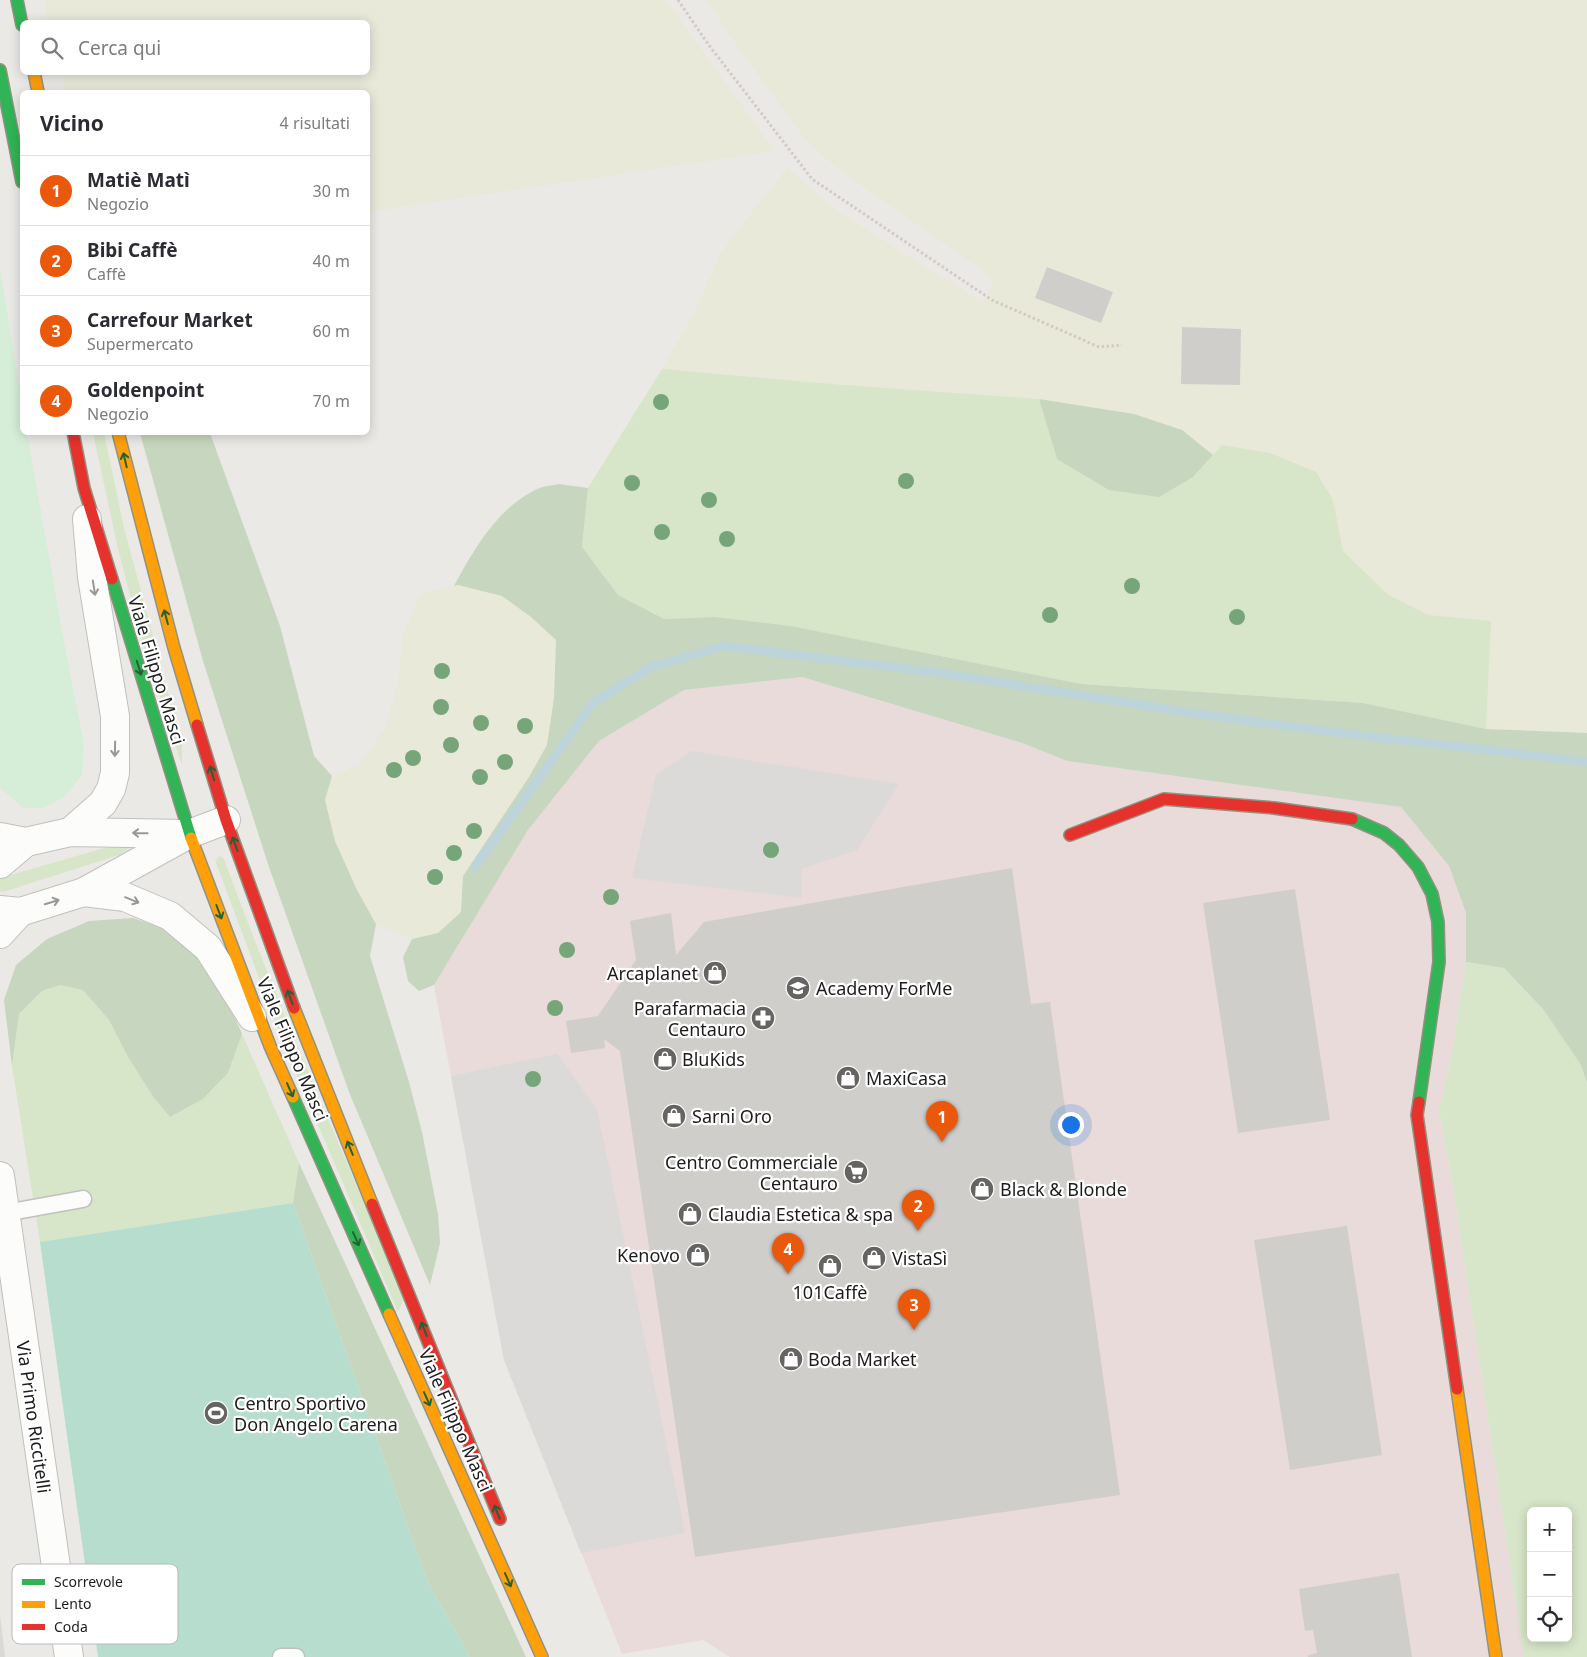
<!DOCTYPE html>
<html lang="it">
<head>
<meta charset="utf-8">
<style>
	body { margin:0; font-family:"Noto Sans",sans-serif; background:#f2f2f3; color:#2b2b33 }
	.controls { position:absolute; right:15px; bottom:15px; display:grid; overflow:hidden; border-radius:8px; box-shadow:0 2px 12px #0003 }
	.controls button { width:45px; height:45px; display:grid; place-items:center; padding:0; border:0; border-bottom:1px solid #e1e1e2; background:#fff; color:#2b2b33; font:25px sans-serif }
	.you { position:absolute; left:1070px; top:1124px; width:18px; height:18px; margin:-12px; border:4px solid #fff; border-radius:50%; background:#1a73e8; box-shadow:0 0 0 8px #1a73e833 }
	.badge { display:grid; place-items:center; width:32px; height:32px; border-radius:50%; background:#ea580c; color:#fff; font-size:16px; font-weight:700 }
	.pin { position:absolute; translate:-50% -41px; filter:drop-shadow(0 1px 2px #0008) }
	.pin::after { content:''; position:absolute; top:26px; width:18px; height:15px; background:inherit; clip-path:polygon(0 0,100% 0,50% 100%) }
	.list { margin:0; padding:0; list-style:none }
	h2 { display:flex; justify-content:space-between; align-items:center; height:65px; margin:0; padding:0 20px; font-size:21px }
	h2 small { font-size:16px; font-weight:400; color:#7c7c81 }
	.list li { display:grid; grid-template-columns:32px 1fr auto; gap:15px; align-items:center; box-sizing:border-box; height:70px; padding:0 20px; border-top:1px solid #e1e1e2 }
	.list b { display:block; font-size:19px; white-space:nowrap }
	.list p { margin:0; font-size:16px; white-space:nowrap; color:#7c7c81 }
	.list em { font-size:16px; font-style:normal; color:#7c7c81 }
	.icon { flex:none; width:28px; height:28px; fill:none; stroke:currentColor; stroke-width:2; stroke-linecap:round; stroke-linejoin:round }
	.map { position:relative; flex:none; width:1587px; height:1657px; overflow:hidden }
	.search { position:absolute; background:#fff; box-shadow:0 2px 12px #0003; left:20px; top:20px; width:350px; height:55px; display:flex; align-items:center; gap:12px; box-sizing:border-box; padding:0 18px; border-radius:8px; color:#7c7c81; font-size:19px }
	.panel { position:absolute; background:#fff; box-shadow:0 2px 12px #0003; left:20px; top:90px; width:350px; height:345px; border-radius:8px }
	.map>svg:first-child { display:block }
	.residential { fill:#dad9d7 }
	.commercial { fill:#e8dbd9 }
	.farmland { fill:#e9e9da }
	.grass { fill:#d7e5c8; fill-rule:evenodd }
	.forest { fill:#c7d6be }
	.park { fill:#d6eed7 }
	.pitch { fill:#b6ddcd }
	.parking { fill:#dbdad9 }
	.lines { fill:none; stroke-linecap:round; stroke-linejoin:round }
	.stream { stroke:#bdd4da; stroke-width:9 }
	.building { fill:#d0cecb }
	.lane-casing { stroke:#c1c0be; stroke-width:19 }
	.street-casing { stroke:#c1c0be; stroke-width:30 }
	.fast-casing { stroke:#919280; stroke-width:14 }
	.slow-casing { stroke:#919280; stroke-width:14 }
	.jam-casing { stroke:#919280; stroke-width:14 }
	.path { stroke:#d4c9c7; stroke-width:3; stroke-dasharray:2.5 2.5; stroke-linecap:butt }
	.lane { stroke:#fcfcfb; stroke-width:16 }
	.street { stroke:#fcfcfb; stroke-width:28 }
	.fast { stroke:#30b455; stroke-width:11 }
	.slow { stroke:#ff9f0a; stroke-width:11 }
	.jam { stroke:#e5322d; stroke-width:11 }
	.tree { fill:#77a57a }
	.oneway { stroke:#266136 }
	.oneway2 { stroke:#989897 }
	.labels { text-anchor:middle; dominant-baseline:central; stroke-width:4.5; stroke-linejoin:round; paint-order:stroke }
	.street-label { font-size:18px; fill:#1d1d1d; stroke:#fff }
	.poi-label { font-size:18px; fill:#1d1d1d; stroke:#fff; text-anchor:start }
	.key { fill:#fff; stroke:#bbb; stroke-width:1 }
	.key-label { font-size:14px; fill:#1d1d1d }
</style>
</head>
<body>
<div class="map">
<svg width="1587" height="1657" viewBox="0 0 1587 1657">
	<rect width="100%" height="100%" fill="#ebe9e6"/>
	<polygon class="residential" points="0,1615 5,1657 0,1657"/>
	<polygon class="commercial" points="802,677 1022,743 1067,761 1401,807 1449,866 1466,913 1466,962 1452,1053 1439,1111 1452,1179 1524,1657 730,1657 703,1640 622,1654 504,1360 434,985 528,830 599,741 684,690"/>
	<g class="farmland">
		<polygon points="44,0 666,0 775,151 368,212 368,92 65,92 61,73 368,72 368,22 49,22"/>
		<polygon points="707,0 1587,0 1587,733 1486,729 1491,622 1428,615 1387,594 1343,551 1333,500 1222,445 1213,455 1182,430 1134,414 1039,399 831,384 662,369 696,309 721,252 787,167 832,207 917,262 983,301 994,279 835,167 804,138 736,45"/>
		<polygon points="458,585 502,596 531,617 556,640 554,698 547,745 529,777 463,876 461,912 438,933 412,939 376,924 357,890 335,841 325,800 332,776 360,764 386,726 399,677 403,634 420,594"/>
	</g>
	<g class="grass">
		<polygon points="662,369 831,384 1039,399 1057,459 1193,477 1222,445 1270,453 1316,472 1333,500 1343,551 1387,594 1428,615 1491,621 1486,729 1363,703 1081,684 791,626 715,617 664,619 618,595 582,547 588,488"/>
		<polygon points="93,433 104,433 124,528 182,744 182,765 143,644 118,549"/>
		<polygon points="126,844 131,847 119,855 3,892 0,891 0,878 101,849"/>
		<path d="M 220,856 L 224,859 C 278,1007 342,1152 405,1296 L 398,1312 L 284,1045 L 216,863 L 217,858 Z"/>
		<path d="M 1466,962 L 1504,968 L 1543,1009 L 1581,1065 L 1587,1083 L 1587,1657 L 1524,1657 L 1452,1179 L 1439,1111 L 1452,1053 ZM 1531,1511 L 1568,1511 L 1568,1638 L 1531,1638 Z"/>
		<polygon points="60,985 83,990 109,1020 128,1057 154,1098 170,1117 203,1099 228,1073 242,1034 299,1163 293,1203 40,1242 12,1066 19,1014 42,991"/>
	</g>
	<g class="forest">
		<polygon points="1039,399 1134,414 1182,430 1213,455 1193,477 1159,497 1109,490 1057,459"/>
		<polygon points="140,433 210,433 280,626 314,756 332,776 325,800 335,841 357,890 376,924 370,956 409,1082 422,1132 438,1214 440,1243 430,1285 349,1092 268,864 203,661"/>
		<path d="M 558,484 L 588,488 L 582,547 L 618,595 L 664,619 L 715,617 L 791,626 L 1081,684 L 1363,703 L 1486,729 L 1587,733 L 1587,1083 L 1581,1065 L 1543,1009 L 1504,968 L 1466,962 L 1466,913 L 1449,866 L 1401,807 L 1067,761 L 1022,743 L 802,677 L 684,690 L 599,741 L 528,830 L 434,985 L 419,991 L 408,981 L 403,957 L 412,939 L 438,933 L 461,912 L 463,876 L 529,777 L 547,745 L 554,698 L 556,640 L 531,617 L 502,596 L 458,585 L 454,586 C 474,549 497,509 535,490 C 542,486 551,486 558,484 Z"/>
		<polygon points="133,918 179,933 210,961 242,1034 228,1073 203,1099 170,1117 154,1098 128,1057 109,1020 83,990 60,985 42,991 19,1014 12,1066 4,1000 16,965 47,939 89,921"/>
		<polygon points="299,1163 526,1657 470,1657 428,1583 293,1203"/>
	</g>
	<polygon class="park" points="0,267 22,405 22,432 27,433 66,652 84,744 82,775 63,798 43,808 23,808 0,788"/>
	<polygon class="pitch" points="293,1203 428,1583 470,1657 98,1657 40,1242"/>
	<g class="parking">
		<polygon points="691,751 899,784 857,850 801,869 802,898 632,878 656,775"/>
		<polygon points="557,1054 597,1109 685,1533 581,1553 504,1360 451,1076"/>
	</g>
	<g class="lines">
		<polyline class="stream" points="475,867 593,703 651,667 723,646 932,672 1205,715 1333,732 1587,762"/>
	</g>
	<g class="building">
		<polygon points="1047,267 1113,292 1101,323 1035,298"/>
		<polygon points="1182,327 1241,329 1240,385 1181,384"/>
		<polygon points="1012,868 1031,1004 1050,1002 1120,1495 695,1557 620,1051 604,1039 605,1048 571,1053 566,1021 598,1016 636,960 630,921 671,913 676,955 704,922"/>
		<polygon points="1295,889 1330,1120 1238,1133 1203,903"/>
		<polygon points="1347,1226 1382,1455 1290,1470 1254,1240"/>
		<polygon points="1399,1573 1412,1657 1308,1657 1308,1655 1317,1653 1313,1630 1305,1631 1299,1589"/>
	</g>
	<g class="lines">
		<g class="lane-casing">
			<g id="lane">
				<polyline points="5,1213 83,1199"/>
				<polyline points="281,1657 296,1657"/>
			</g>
		</g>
		<g class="street-casing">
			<g id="street">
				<polyline points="70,832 103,803 111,789 115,773 115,716 92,577 87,519"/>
				<polyline points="0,837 26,842 70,832 187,834"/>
				<polyline points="0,864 26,842"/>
				<polyline points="84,892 125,897 170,916 208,948 252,1017"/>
				<polyline points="0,910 20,912 84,892 189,834 226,820"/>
				<polyline points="0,934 20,912"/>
				<polyline points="0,1176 69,1657"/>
			</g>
		</g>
		<g class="fast-casing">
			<g id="fast">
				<polyline points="17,0 22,25"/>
				<polyline points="0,70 22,182"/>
				<polyline points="112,579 191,838"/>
				<polyline points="1352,819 1384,833 1399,845 1418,867 1432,894 1438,922 1439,962 1419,1102"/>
				<polyline points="293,1097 389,1314"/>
			</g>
		</g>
		<g class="slow-casing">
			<g id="slow">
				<polyline points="34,72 38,92"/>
				<polyline points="118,432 174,648 197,725"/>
				<polyline points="191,838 270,1046 293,1097"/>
				<polyline points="294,1008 372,1204"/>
				<polyline points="389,1314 542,1657"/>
				<polyline points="1457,1389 1496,1657"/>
			</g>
		</g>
		<g class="jam-casing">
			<g id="jam">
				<polyline points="73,432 84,488 112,579"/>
				<polyline points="197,725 226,820 294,1008"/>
				<polyline points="1070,835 1164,799 1274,808 1352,819"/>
				<polyline points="1419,1102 1417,1115 1457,1389"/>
				<polyline points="372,1204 500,1519"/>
			</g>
		</g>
		<polyline class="path" points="678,0 708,44 812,179 992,300 1099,347 1122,345"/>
		<use href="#lane" class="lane"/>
		<use href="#street" class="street"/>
		<use href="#fast" class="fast"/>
		<use href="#slow" class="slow"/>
		<use href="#jam" class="jam"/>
	</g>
	<g class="tree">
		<circle cx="661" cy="402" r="8"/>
		<circle cx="906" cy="481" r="8"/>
		<circle cx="632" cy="483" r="8"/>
		<circle cx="709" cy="500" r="8"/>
		<circle cx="662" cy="532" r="8"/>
		<circle cx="727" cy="539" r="8"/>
		<circle cx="1132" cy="586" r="8"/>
		<circle cx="1050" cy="615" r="8"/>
		<circle cx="1237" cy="617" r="8"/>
		<circle cx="442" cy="671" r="8"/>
		<circle cx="441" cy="707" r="8"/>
		<circle cx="481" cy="723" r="8"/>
		<circle cx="525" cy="726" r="8"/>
		<circle cx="451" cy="745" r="8"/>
		<circle cx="413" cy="758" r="8"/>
		<circle cx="505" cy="762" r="8"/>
		<circle cx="394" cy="770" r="8"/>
		<circle cx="480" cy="777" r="8"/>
		<circle cx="474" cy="831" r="8"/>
		<circle cx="771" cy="850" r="8"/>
		<circle cx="454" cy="853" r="8"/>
		<circle cx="435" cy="877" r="8"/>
		<circle cx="611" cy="897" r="8"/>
		<circle cx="567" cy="950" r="8"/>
		<circle cx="555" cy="1008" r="8"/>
		<circle cx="533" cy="1079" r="8"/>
	</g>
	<defs><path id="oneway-shaft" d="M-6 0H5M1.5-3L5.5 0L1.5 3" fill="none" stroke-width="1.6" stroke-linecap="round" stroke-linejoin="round" transform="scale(1.25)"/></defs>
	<g class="oneway">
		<use href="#oneway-shaft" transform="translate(125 460) rotate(-103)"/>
		<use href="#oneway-shaft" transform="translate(166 617) rotate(-105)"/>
		<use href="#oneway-shaft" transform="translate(139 668) rotate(73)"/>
		<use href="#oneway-shaft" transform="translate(212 773) rotate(-107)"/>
		<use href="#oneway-shaft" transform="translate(235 844) rotate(-110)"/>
		<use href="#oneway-shaft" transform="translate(219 912) rotate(69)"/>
		<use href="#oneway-shaft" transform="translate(290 997) rotate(-110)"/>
		<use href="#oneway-shaft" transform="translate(290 1090) rotate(66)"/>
		<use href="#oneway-shaft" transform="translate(350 1148) rotate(-112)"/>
		<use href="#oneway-shaft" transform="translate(356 1239) rotate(66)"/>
		<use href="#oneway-shaft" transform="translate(424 1329) rotate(-112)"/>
		<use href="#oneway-shaft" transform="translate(427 1399) rotate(66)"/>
		<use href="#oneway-shaft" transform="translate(497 1512) rotate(-112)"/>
		<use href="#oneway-shaft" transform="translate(508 1580) rotate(66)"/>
	</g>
	<g class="oneway2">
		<use href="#oneway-shaft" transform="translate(94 588) rotate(81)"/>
		<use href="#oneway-shaft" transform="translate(115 749) rotate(91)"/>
		<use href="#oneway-shaft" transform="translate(140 833) rotate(-179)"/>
		<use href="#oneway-shaft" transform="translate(132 900) rotate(22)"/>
		<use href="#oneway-shaft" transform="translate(52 902) rotate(-17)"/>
	</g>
	<defs>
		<g id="shop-disc" transform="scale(1.25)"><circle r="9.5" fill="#656463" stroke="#fff"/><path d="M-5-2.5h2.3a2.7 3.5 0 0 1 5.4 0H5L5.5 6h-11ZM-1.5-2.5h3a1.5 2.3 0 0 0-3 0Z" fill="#fff"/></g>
		<g id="university-disc" transform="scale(1.25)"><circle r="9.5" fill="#656463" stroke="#fff"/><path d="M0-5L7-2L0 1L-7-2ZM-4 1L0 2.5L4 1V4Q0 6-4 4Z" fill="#fff"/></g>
		<g id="pharmacy-disc" transform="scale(1.25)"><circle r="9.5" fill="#656463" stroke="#fff"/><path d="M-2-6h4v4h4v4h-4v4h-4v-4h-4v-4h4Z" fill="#fff"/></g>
		<g id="supermarket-disc" transform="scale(1.25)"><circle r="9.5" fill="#656463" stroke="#fff"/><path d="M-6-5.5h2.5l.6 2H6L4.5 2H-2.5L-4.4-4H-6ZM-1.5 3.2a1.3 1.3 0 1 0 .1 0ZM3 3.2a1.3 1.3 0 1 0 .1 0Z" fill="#fff"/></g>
		<g id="stadium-disc" transform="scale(1.25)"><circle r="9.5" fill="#656463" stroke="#fff"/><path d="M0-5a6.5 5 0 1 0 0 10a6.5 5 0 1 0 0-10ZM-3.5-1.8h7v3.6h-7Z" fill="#fff"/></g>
	</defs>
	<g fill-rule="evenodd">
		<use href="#shop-disc" x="715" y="973"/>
		<use href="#university-disc" x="798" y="988"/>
		<use href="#pharmacy-disc" x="763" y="1018"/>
		<use href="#shop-disc" x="665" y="1059"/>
		<use href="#shop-disc" x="848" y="1078"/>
		<use href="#shop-disc" x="674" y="1116"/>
		<use href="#supermarket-disc" x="856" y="1172"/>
		<use href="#shop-disc" x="982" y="1189"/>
		<use href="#shop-disc" x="690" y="1214"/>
		<use href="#shop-disc" x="698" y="1255"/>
		<use href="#shop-disc" x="874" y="1258"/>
		<use href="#shop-disc" x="830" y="1266"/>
		<use href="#shop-disc" x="791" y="1359"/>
		<use href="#stadium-disc" x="216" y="1413"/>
	</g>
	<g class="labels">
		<g class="street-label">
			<text transform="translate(157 670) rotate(73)">Viale Filippo Masci</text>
			<text transform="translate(293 1049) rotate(67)">Viale Filippo Masci</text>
			<text transform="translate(34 1417) rotate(82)">Via Primo Riccitelli</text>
			<text transform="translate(456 1420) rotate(66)">Viale Filippo Masci</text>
		</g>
		<g class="poi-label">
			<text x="698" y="973" text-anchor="end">Arcaplanet</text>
			<text x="816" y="988">Academy ForMe</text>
			<text x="746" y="1008" text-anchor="end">Parafarmacia<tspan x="746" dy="21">Centauro</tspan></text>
			<text x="682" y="1059">BluKids</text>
			<text x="866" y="1078">MaxiCasa</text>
			<text x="692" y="1116">Sarni Oro</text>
			<text x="838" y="1162" text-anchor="end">Centro Commerciale<tspan x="838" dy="21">Centauro</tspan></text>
			<text x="1000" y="1189">Black &amp; Blonde</text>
			<text x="708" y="1214">Claudia Estetica &amp; spa</text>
			<text x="680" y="1255" text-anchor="end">Kenovo</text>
			<text x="892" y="1258">VistaSì</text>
			<text x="830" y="1292" text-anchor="middle">101Caffè</text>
			<text x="808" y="1359">Boda Market</text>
			<text x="234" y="1403">Centro Sportivo<tspan x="234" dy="21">Don Angelo Carena</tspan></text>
		</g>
	</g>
	<rect x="12" y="1564" width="166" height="80" rx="8" class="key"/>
	<rect x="22" y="1579" width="23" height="6" fill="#30b455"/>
	<rect x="22" y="1601" width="23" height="7" fill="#ff9f0a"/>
	<rect x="22" y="1624" width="23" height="6" fill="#e5322d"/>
	<g class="key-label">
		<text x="54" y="1587">Scorrevole</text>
		<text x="54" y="1609">Lento</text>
		<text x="54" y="1632">Coda</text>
	</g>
</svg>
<div class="controls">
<button>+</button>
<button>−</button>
<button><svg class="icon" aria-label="locate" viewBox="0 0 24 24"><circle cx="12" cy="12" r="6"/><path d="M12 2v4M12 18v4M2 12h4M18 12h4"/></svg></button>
</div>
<div class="you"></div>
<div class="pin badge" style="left:942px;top:1142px">1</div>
<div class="pin badge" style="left:918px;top:1231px">2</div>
<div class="pin badge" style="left:914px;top:1330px">3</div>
<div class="pin badge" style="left:788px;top:1274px">4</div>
<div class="search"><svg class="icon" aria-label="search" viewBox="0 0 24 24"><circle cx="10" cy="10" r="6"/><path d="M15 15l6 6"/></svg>Cerca qui</div>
<section class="panel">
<h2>Vicino<small>4 risultati</small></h2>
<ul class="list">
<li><span class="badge">1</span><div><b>Matiè Matì</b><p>Negozio</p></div><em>30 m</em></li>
<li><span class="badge">2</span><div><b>Bibi Caffè</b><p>Caffè</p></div><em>40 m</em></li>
<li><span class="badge">3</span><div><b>Carrefour Market</b><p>Supermercato</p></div><em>60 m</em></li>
<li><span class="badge">4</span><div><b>Goldenpoint</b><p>Negozio</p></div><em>70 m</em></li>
</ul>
</section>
</div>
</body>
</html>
